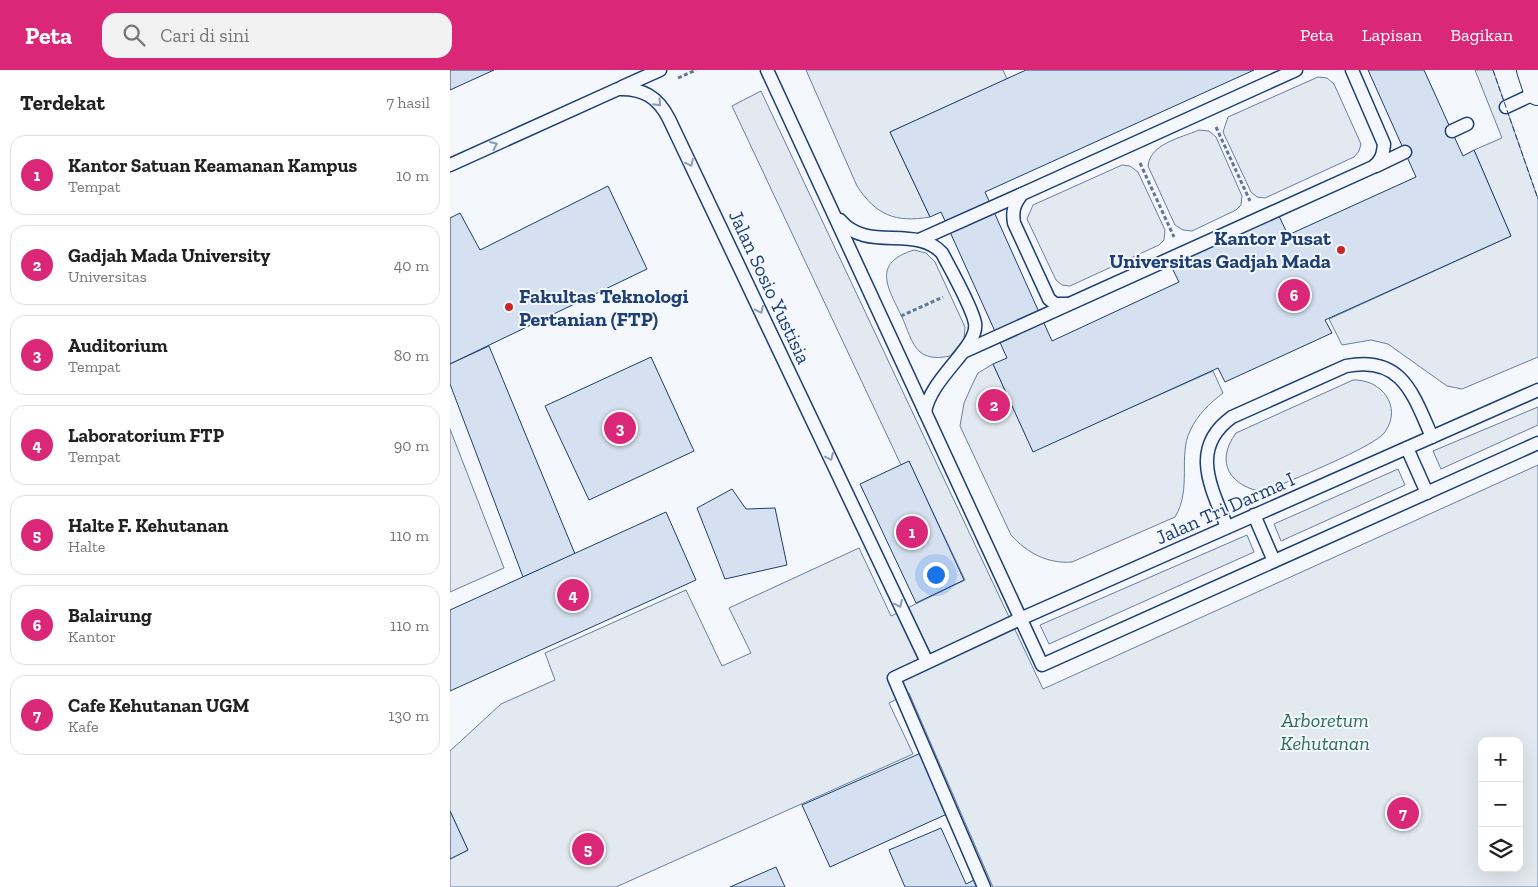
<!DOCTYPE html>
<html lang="id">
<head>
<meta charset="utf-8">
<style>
	body { margin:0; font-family:"Zilla Slab",serif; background:#f2f2f2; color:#222 }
	.controls { position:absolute; right:15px; bottom:15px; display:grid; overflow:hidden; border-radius:10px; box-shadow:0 5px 20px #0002 }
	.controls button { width:45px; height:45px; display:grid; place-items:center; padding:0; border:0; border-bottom:1px solid #e0e0e0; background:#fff; color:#222; font:25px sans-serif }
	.you { position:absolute; left:485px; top:504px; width:18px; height:18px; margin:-12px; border:4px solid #fff; border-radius:50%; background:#1a73e8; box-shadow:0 0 0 8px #1a73e833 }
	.badge { display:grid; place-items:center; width:32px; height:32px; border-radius:50%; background:#db2777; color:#fff; font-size:16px; font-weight:700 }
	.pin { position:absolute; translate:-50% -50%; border:2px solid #fff; box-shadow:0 1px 5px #0006 }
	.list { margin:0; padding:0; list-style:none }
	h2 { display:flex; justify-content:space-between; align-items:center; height:65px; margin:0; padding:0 20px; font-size:21px }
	h2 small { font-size:16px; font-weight:400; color:#767676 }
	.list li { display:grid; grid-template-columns:32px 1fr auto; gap:15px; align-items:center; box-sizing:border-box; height:80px; margin:0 10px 10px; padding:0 10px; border:1px solid #e0e0e0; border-radius:15px }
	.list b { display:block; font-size:19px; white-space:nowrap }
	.list p { margin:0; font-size:16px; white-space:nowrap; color:#767676 }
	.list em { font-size:16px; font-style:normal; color:#767676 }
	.icon { flex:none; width:28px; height:28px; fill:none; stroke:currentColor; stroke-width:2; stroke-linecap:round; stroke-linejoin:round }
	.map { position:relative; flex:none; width:1088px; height:817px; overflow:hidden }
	header { display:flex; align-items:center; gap:30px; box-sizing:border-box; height:70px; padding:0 25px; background:#db2777; color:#fff }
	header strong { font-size:24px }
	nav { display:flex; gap:28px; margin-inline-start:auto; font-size:18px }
	.search { width:350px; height:45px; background:#f2f2f2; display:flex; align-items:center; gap:12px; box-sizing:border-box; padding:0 18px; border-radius:15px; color:#767676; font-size:19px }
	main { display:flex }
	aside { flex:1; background:#fff }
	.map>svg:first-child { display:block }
	.green { fill:#e3e9f0; stroke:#687fa3; fill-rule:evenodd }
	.building { fill:#d5e0f0; stroke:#1d3f73 }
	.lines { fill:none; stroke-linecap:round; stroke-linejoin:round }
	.service-casing { stroke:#1d3f73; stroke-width:15 }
	.primary-casing { stroke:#1d3f73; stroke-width:30 }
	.path { stroke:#5e769c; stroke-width:3; stroke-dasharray:4 2.5; stroke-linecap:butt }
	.service { stroke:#f4f7fb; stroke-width:12 }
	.primary { stroke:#f4f7fb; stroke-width:28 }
	.fence { stroke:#1d3f73; stroke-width:1; stroke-dasharray:6 2.5; stroke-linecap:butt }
	.oneway { stroke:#889bb7 }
	.poi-dot { fill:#c62828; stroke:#f4f7fb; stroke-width:2 }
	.labels { text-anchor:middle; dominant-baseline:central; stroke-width:4; stroke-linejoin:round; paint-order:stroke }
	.poi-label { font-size:20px; font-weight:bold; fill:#1d3f73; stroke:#f4f7fb; text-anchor:end }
	.street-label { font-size:20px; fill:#1d3f73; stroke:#f4f7fb }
	.park-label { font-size:20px; font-style:italic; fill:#2c6c60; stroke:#f4f7fb }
</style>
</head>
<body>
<header>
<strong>Peta</strong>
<div class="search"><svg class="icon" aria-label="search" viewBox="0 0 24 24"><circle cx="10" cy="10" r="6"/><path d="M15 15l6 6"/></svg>Cari di sini</div>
<nav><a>Peta</a><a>Lapisan</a><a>Bagikan</a></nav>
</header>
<main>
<aside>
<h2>Terdekat<small>7 hasil</small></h2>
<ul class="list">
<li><span class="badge">1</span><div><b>Kantor Satuan Keamanan Kampus</b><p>Tempat</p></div><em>10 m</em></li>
<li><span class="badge">2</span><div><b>Gadjah Mada University</b><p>Universitas</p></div><em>40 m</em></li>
<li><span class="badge">3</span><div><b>Auditorium</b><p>Tempat</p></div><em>80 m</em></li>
<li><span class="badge">4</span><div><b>Laboratorium FTP</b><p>Tempat</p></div><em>90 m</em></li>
<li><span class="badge">5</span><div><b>Halte F. Kehutanan</b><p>Halte</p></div><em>110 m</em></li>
<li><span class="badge">6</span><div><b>Balairung</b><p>Kantor</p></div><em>110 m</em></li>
<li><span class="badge">7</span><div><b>Cafe Kehutanan UGM</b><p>Kafe</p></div><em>130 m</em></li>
</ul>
</aside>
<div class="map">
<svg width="1088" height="817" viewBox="0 0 1088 817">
	<rect width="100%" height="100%" fill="#f4f7fb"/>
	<g class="green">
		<path d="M 356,0 L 553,0 L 557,9 L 440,62 L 480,147 C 445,153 426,145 407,116 Z"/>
		<polygon points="1025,0 1043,0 1088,129 1088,287 1012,319 997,316 938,274 921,270 892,275 879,249 1061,166 1024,80 1052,68"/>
		<polygon points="868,7 877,8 884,14 911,74 909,81 904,87 815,128 807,127 801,122 773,62 778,47"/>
		<path d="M 311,21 L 593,619 L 1088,395 L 1088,817 L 543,817 L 459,623 L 439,633 L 463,684 L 166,817 L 0,817 L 0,789 L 18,780 L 0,741 L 0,681 L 51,634 L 105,610 L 95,583 L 236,520 L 272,596 L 301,583 L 279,538 L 409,478 L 441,546 L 515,510 L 459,392 L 451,395 L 282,36 ZM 1032,671 L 1069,671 L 1069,798 L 1032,798 Z"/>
		<path d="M 749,60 L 759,61 L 766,67 L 792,126 L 791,135 L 786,140 L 742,161 L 733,160 L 725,155 L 698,96 C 700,74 730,68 749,60 Z"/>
		<polygon points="672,95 680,96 688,102 715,160 714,170 709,175 620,216 612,215 606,210 577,149 583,135"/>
		<path d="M 464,180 L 476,183 L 485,192 L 515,257 L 514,269 L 500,286 C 490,288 479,289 470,282 C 461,274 457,258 452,247 C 438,218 421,193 464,180 Z"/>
		<path d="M 543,294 L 583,381 L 763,301 L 773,323 C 760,333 747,345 740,361 C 728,385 742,419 725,447 L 622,492 C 598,494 577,483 561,465 L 510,356 L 514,333 L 523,313 L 528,303 Z"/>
		<path d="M 903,310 C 931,309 953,336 935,362 C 925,377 836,412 814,422 C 781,417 764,393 786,363 Z"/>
		<polygon points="1088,337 1088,355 991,399 983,381"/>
		<polygon points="0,359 54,498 0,522"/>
		<polygon points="948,399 955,415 831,471 824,454"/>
		<polygon points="797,465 804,482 599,574 590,555"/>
	</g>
	<g class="building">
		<polygon points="0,0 44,0 0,20"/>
		<polygon points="576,0 804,0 535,122 602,271 729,212 720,194 829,146 838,165 966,107 918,0 974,0 1013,86 1024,80 1061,166 875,250 882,263 775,312 768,298 583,382 543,294 557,288 491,142 480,147 440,62"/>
		<polygon points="158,116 197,199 0,294 0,148 10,143 30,180"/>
		<polygon points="39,276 125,484 73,507 0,314 0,294"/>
		<polygon points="201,287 244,381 139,430 95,336"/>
		<polygon points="459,391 514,510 466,533 410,414"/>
		<polygon points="282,419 296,439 325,438 337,495 275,509 247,438"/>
		<polygon points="216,442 246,510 0,621 0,540"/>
		<polygon points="471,683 497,744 380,797 352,735"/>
		<polygon points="0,741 18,780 0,789"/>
		<polygon points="491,758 516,814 524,810 527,817 455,817 439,780"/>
		<polygon points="326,797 335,817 280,817"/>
	</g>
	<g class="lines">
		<g class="service-casing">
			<g id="service">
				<polyline points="317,0 592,595 1088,373"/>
				<polyline points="172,17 210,0"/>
				<polyline points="1056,37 1088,22"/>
				<polyline points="1002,61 1017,54"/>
				<path d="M 0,95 L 168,19 C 193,18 208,27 219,49 L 477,592"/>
				<polyline points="926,96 955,82"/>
				<path d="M 390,150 C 417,183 465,154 492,183 C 501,200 522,237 525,253 C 529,277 481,307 475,342"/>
				<polyline points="469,170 572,124"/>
				<path d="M 618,234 L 605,234 L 599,229 L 564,153 C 562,141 564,134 572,124 L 846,0"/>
				<path d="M 513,282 L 923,97 C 931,91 933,85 934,74 L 902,0"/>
				<polyline points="957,378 977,423"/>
				<polyline points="804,445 824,491"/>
				<path d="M 777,457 C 761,417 739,378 782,347 L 896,296 C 952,285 963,324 982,367"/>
				<polyline points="534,817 444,608 570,549 1088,320"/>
			</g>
		</g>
		<g class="primary-casing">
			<polyline id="primary" points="1081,0 1088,21"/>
		</g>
		<g class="path">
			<polyline points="228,8 246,0"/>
			<polyline points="766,57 800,131"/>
			<polyline points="690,93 724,167"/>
			<polyline points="451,246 493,227"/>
		</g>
		<use href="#service" class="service"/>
		<use href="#primary" class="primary"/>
		<polyline class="fence" points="1043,0 1088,129"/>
	</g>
	<defs><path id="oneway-chevron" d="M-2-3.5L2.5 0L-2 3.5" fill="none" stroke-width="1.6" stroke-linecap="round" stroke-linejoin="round" transform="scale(1.25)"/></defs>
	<g class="oneway">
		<use href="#oneway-chevron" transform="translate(208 33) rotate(47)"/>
		<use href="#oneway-chevron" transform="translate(44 75) rotate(-24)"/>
		<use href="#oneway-chevron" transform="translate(240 93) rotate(65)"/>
		<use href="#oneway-chevron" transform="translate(310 240) rotate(65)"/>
		<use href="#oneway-chevron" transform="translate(380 387) rotate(65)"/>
		<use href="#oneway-chevron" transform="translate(449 534) rotate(65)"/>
	</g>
	<g class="poi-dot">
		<circle cx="891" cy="180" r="5"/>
		<circle cx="59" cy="237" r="5"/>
	</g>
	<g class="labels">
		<g class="poi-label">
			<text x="881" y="168">Kantor Pusat<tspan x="881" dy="23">Universitas Gadjah Mada</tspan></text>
			<text x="69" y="226" text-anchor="start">Fakultas Teknologi<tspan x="69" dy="23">Pertanian (FTP)</tspan></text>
		</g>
		<g class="street-label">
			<text transform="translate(320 217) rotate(65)">Jalan Sosio Yustisia</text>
			<text transform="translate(775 438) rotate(-24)">Jalan Tri Darma I</text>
		</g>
		<g class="park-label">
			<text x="875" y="650">Arboretum<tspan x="875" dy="23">Kehutanan</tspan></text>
		</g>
	</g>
</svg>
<div class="controls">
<button>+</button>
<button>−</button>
<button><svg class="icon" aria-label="layers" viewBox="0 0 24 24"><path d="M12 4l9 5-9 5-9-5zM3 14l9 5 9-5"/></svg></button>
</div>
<div class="you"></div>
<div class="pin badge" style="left:462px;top:462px">1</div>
<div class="pin badge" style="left:544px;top:335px">2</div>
<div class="pin badge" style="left:170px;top:358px">3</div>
<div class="pin badge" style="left:123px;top:525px">4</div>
<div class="pin badge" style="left:138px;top:779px">5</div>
<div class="pin badge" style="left:844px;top:225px">6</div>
<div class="pin badge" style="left:953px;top:743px">7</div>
</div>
</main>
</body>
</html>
